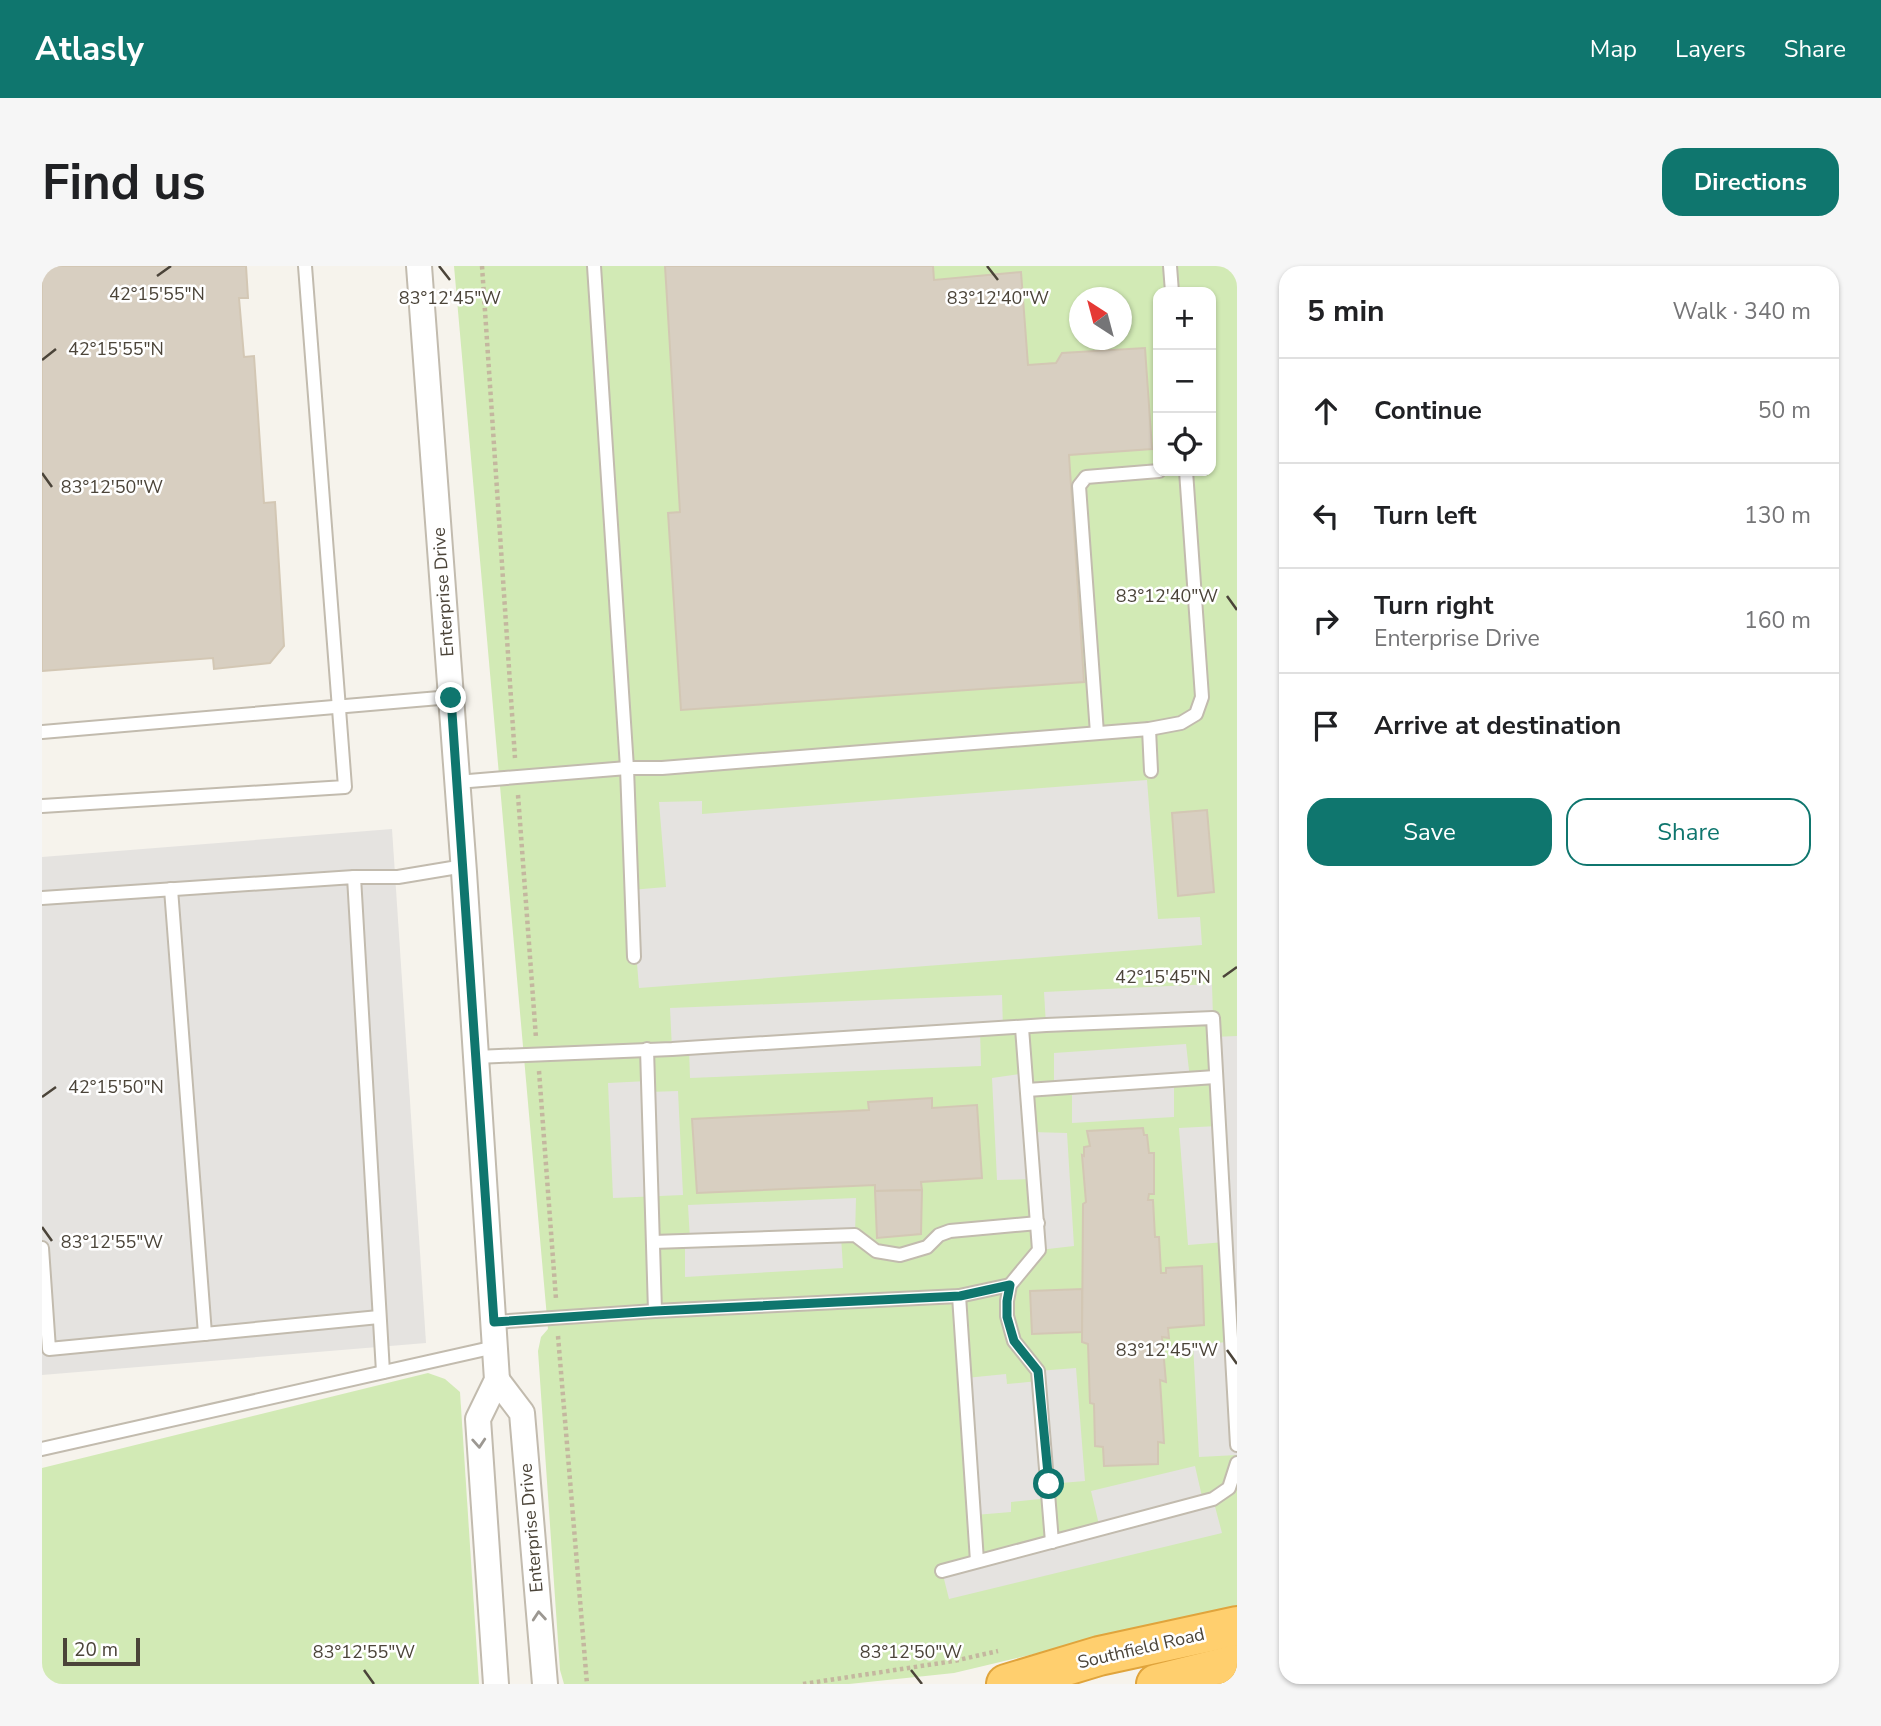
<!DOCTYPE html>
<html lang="en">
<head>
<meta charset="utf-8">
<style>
	body { margin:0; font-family:"Nunito Sans",sans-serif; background:#f6f6f6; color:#202124 }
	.controls { position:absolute; right:21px; top:21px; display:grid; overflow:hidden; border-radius:14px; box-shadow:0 2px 5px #0004 }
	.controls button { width:63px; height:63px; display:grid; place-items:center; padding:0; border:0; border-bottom:2px solid #e0e0e0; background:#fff; color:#202124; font:35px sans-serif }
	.compass { position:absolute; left:1027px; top:21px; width:63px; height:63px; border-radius:50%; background:#fff; box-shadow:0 2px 5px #0004; rotate:324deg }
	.scale { position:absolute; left:21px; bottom:18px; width:77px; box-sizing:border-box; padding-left:7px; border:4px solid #4b4439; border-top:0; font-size:19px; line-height:24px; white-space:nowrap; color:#4b4439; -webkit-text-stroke:5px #fff; paint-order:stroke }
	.stop { position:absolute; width:21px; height:21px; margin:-16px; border:5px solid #0f766e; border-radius:50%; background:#fff }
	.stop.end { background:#0f766e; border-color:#fff; box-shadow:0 2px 7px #0008 }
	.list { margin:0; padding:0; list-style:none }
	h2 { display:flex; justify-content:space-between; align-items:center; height:91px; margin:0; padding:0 28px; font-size:30px }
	h2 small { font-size:23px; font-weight:400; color:#757577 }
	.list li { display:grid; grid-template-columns:46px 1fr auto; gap:21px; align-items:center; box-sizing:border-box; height:105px; padding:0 28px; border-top:2px solid #e0e0e0 }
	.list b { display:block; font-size:26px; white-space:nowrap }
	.list p { margin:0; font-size:23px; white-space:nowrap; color:#757577 }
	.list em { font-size:23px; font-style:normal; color:#757577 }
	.actions { display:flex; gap:14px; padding:21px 28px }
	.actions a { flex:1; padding:16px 0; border:2px solid #0f766e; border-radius:21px; text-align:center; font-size:24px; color:#0f766e }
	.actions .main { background:#0f766e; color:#fff }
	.icon { flex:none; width:38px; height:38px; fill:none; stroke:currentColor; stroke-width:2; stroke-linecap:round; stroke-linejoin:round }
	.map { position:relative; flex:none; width:1195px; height:1418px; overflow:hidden; border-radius:21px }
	header { display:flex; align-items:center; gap:42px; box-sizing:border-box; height:98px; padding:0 35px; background:#0f766e; color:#fff }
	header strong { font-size:33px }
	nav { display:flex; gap:38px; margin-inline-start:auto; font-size:24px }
	.intro { display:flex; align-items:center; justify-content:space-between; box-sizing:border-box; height:168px; padding:0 42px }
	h1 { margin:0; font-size:49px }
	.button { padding:18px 32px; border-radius:21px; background:#0f766e; color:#fff; font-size:24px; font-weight:700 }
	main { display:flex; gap:42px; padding:0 42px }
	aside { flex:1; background:#fff; border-radius:21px; box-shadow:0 2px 5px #0004 }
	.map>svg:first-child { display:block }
	.green { fill:#d2eab5; fill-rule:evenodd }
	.parking { fill:#e5e3e0 }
	.building { fill:#d8cfc1; stroke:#d3c7b4; stroke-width:2 }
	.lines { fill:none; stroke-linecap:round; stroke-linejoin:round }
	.lane-casing { stroke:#c2bbae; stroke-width:16 }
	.street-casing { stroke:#c2bbae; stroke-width:28 }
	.highway-casing { stroke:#e0a43c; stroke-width:42 }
	.path { stroke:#c4b79f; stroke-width:4.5; stroke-dasharray:3.5 3.5; stroke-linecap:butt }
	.lane { stroke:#fff; stroke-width:12 }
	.street { stroke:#fff; stroke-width:24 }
	.highway { stroke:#ffcf6e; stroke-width:38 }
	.oneway { stroke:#9c9892 }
	.route { stroke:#0f766e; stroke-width:9 }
	.ticks { fill:none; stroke:#4b4439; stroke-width:2.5 }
	.labels { text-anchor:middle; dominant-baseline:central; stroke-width:5; stroke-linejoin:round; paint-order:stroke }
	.street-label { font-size:18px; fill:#4b4439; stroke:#fff }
	.ticks-label { font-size:18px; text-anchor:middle; fill:#4b4439; stroke:#fff; stroke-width:5; stroke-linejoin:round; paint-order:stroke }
</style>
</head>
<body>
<header>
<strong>Atlasly</strong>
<nav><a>Map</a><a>Layers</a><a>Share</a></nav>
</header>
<div class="intro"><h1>Find us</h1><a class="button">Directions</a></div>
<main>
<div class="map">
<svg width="1195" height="1418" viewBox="0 0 1195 1418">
	<rect width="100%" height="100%" fill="#f6f3ec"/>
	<g class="green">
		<path d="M 412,0 L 1195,0 L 1195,1340 L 912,1407 L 807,1418 L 522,1418 L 518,1404 L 496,1085 L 499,1071 L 506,1063 ZM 1116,26 L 1169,26 L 1169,205 L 1116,205 ZM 1038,32 L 1080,32 L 1080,74 L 1038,74 Z"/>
		<polygon points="386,1107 403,1113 418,1126 437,1418 0,1418 0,1202"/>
	</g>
	<g class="parking">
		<polygon points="1105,514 1116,653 1158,651 1160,679 597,722 589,624 624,621 617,536 660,535 660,548"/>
		<polygon points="350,563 384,1077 0,1109 0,591"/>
		<polygon points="1170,718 1171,752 1004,759 1002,726"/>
		<polygon points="960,729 961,763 938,764 939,800 648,812 647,782 630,783 628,742"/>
		<polygon points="1195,770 1195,1189 1157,1191 1151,1078 1189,1076 1183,976 1146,979 1137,862 1176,860 1171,771"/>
		<polygon points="1144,778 1148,813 1132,813 1132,851 1030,857 1030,821 1012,822 1012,787"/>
		<polygon points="984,807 989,866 1025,867 1032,980 997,984 992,913 955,914 950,812"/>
		<polygon points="606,815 607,826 636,825 641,929 571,932 566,817"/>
		<polygon points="814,932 813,969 799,970 801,1002 643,1011 643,975 648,974 646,939"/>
		<polygon points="1034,1102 1043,1215 1007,1218 1008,1232 969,1236 969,1246 933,1249 924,1112 964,1108 965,1118 996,1115 996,1105"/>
		<polygon points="1153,1200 1161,1235 1171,1233 1180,1267 907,1333 900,1305 1058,1263 1049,1225"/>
	</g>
	<g class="building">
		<polygon points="0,0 204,0 206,32 197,32 202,91 212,90 222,237 233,236 242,380 228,397 172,403 171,392 0,405"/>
		<polygon points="623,0 891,0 892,14 979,6 986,99 1014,97 1020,87 1103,82 1110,183 1027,189 1042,416 639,444 626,247 638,246"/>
		<polygon points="1165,544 1172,626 1136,630 1130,547"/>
		<polygon points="890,832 890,842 935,839 940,912 879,916 880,924 833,925 833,919 655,927 650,853 827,844 826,836"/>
		<polygon points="1101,862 1102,869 1105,869 1107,887 1112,887 1112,928 1107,928 1106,934 1111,934 1113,971 1117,971 1119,1007 1124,1007 1124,1002 1160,1000 1162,1059 1126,1062 1127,1072 1120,1071 1124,1116 1118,1114 1122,1177 1116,1176 1116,1198 1062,1200 1061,1181 1053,1180 1052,1138 1048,1137 1046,1078 1040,1076 1041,938 1044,936 1040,889 1042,890 1042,881 1048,880 1045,865"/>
		<polygon points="880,924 879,968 835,972 833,925"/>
		<polygon points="1040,1023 1040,1066 990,1068 988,1025"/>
	</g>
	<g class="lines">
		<g class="lane-casing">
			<g id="lane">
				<polyline points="552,0 585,502 592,691"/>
				<polyline points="1128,0 1130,26"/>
				<polyline points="1107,463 1109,505"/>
				<polyline points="0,466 409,431"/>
				<polyline points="1055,467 1037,220 1044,211 1117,205"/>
				<polyline points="415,516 585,502 620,502 1107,463 1139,457 1154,448 1160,431 1144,205"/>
				<polyline points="0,540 303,521 263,0"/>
				<polyline points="312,611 356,611 422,600"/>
				<polyline points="129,623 163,1068"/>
				<polyline points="0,632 312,611 341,1106"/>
				<polyline points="980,762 997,984 968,1019 965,1035 965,1050 972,1075 996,1105 1010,1276"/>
				<polyline points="605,783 613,1045"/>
				<polyline points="434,791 630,783 1004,759 1171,752 1195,1179"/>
				<polyline points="985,824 1173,811"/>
				<polyline points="611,976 813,969 834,985 858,989 885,981 897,969 908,965 996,957"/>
				<polyline points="0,982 7,1083 337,1051"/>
				<polyline points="917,1030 935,1295"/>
				<polyline points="452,1056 613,1045 917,1030 968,1019"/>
				<polyline points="0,1183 453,1081"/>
				<polyline points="900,1305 1171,1233 1187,1222 1195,1197"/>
			</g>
		</g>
		<g class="street-casing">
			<g id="street">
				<polyline points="377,0 422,606 455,1114 436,1153 454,1418"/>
				<polyline points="455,1114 480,1147 503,1418"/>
			</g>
		</g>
		<g class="highway-casing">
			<g id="highway">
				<polyline points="964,1418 1057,1390 1195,1360"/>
				<polyline points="1114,1418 1195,1398"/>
			</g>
		</g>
		<g class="path">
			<polyline points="440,0 473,492"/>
			<polyline points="476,529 494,772"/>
			<polyline points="497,805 514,1033"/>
			<polyline points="516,1070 545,1418"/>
			<polyline points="761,1418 912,1395 956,1385"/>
		</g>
		<use href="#lane" class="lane"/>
		<use href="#street" class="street"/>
		<use href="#highway" class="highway"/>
	</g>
	<defs><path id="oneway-chevron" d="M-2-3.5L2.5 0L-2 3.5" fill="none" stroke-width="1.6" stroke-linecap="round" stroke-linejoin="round" transform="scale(1.75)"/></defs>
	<g class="oneway">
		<use href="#oneway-chevron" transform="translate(437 1177) rotate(86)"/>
		<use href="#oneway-chevron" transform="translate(497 1350) rotate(-95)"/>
	</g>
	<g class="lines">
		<polyline class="route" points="409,432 452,1056 613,1045 918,1030 968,1019 965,1035 965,1051 972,1075 996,1105 1007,1218"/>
	</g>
	<path class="ticks" d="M 397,0 L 408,14M 945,0 L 956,14M 115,10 L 129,0M 0,94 L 14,83M 0,207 L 10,221M 1185,330 L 1195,344M 1181,711 L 1195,701M 0,831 L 14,821M 0,961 L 10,975M 1185,1084 L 1195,1098M 322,1404 L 332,1418M 869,1404 L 880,1418"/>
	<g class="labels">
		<g class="street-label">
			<text transform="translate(401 326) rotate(-94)">Enterprise Drive</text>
			<text transform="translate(489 1262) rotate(-95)">Enterprise Drive</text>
			<text transform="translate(1099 1382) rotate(-13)">Southfield Road</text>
		</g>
	</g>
	<g class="ticks-label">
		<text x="115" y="34">42°15'55"N</text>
		<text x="408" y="38">83°12'45"W</text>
		<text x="956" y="38">83°12'40"W</text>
		<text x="74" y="89">42°15'55"N</text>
		<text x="70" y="227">83°12'50"W</text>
		<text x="1125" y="336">83°12'40"W</text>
		<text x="1121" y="717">42°15'45"N</text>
		<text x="74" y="827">42°15'50"N</text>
		<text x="70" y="982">83°12'55"W</text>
		<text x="1125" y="1090">83°12'45"W</text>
		<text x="322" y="1392">83°12'55"W</text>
		<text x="869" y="1392">83°12'50"W</text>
	</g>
</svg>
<div class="controls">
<button>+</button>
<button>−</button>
<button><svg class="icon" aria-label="locate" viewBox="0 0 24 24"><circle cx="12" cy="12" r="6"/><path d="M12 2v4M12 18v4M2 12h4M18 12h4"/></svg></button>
</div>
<svg class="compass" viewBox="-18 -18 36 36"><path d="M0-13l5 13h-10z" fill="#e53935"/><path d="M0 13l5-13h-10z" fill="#757577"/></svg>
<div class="scale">20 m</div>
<div class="stop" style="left:1007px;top:1218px"></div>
<div class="stop end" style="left:409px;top:432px"></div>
</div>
<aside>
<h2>5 min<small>Walk · 340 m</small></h2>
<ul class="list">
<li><svg class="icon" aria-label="ahead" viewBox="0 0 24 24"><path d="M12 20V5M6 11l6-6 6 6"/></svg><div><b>Continue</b></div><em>50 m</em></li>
<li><svg class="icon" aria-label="left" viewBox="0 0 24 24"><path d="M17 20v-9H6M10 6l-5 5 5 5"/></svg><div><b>Turn left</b></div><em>130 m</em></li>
<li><svg class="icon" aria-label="right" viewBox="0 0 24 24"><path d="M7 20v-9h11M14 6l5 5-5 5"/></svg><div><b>Turn right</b><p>Enterprise Drive</p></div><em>160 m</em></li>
<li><svg class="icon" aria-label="arrive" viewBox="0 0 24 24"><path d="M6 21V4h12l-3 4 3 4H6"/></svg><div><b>Arrive at destination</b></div></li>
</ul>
<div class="actions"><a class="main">Save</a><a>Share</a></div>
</aside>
</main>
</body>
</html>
